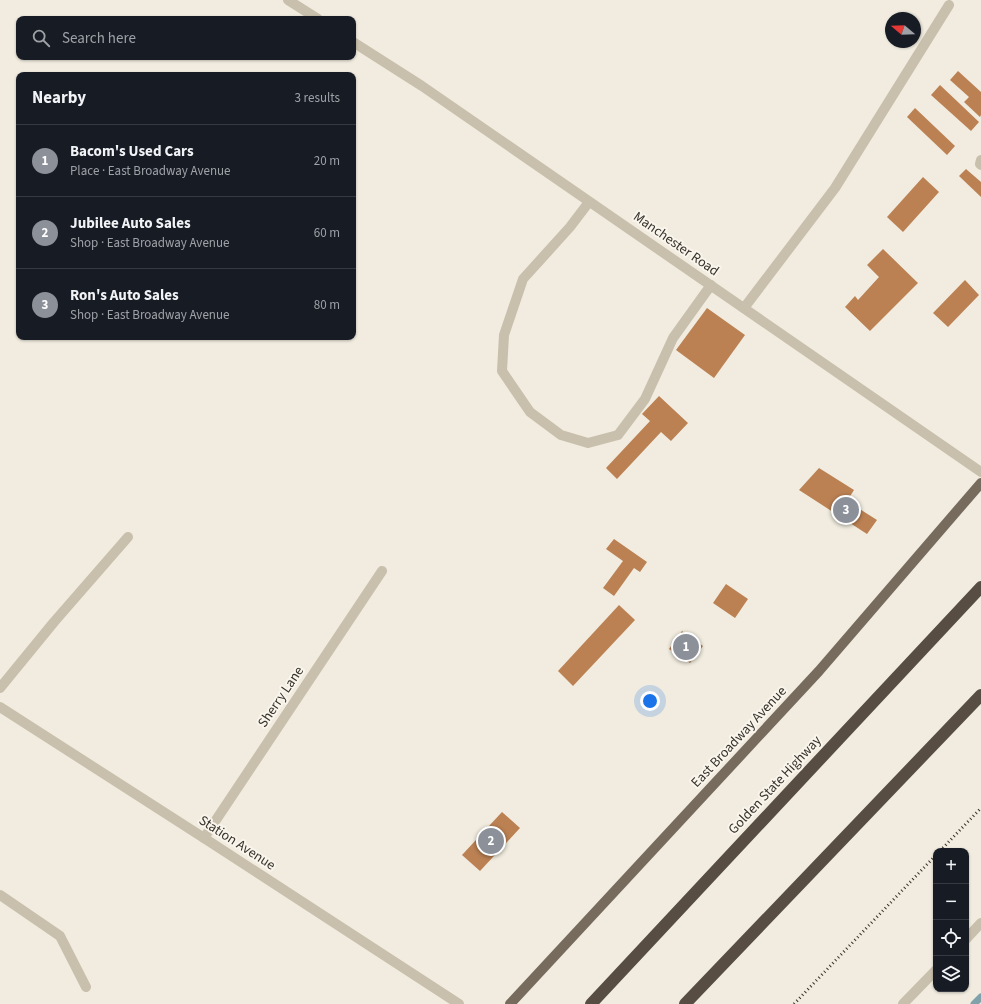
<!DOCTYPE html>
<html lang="en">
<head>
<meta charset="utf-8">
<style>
	body { margin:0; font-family:"Source Sans 3",sans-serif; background:#20242c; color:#f1f3f6 }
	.controls { position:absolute; right:12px; bottom:12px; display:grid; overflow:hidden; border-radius:8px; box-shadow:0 1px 3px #0004 }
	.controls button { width:36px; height:36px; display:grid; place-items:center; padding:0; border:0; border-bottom:1px solid #363941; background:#171b24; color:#f1f3f6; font:20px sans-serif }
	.compass { position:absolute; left:885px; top:12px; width:36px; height:36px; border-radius:50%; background:#171b24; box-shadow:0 1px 3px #0004; rotate:289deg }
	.you { position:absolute; left:650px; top:701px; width:14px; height:14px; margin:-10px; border:3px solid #fff; border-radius:50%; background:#1a73e8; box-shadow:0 0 0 6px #1a73e833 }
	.badge { display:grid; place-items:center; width:26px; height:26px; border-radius:50%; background:#8c9099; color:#fff; font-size:13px; font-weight:700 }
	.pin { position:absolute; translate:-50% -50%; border:2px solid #fff; box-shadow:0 1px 4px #0006 }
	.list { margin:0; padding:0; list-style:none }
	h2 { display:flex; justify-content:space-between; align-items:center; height:52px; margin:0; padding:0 16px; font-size:17px }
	h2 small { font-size:13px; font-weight:400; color:#9ea1a6 }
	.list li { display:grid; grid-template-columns:26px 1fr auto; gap:12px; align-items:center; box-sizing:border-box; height:72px; padding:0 16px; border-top:1px solid #363941 }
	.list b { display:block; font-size:15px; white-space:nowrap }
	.list p { margin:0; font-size:13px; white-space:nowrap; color:#9ea1a6 }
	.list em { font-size:13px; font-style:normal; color:#9ea1a6 }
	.icon { flex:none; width:22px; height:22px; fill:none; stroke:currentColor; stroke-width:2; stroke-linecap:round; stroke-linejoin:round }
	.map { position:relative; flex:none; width:981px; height:1004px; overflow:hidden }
	.search { position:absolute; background:#171b24; box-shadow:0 1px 3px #0004; left:16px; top:16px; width:340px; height:44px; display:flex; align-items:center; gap:10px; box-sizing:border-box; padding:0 14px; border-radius:8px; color:#9ea1a6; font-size:15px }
	.panel { position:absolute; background:#171b24; box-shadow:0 1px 3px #0004; left:16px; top:72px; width:340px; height:268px; border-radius:8px }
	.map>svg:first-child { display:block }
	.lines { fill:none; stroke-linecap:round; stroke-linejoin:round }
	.stream { stroke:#81a1ab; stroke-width:7 }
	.building { fill:#bb8153 }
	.minor { stroke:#c8bfac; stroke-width:10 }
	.major { stroke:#776b5d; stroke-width:10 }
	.highway { stroke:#574d42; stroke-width:12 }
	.rail { stroke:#37312a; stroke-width:3; stroke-dasharray:1 3; stroke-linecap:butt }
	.labels { text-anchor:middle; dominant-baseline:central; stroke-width:4; stroke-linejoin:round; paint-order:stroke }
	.street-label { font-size:14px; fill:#37312a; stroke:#f9f5ec }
</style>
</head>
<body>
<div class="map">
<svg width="981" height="1004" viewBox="0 0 981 1004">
	<rect width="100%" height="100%" fill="#f1ecdf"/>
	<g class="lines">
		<polyline class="stream" points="974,1004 981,997"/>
	</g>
	<g class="building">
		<polygon points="958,71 981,92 981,115 980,117 964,102 969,97 950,80"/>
		<polygon points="940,85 979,122 971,131 931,95"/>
		<polygon points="915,108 955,146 947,155 907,117"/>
		<polygon points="966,169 981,182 981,197 959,176"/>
		<polygon points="923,177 939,192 903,232 887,217"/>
		<polygon points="883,249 918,283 870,331 845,307 855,296 858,300 879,277 867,265"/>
		<polygon points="965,280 979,295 948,327 933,313"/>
		<polygon points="707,308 745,335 714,378 676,350"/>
		<polygon points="659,396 688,423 671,441 661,432 617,479 606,468 650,421 642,414"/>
		<polygon points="819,468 854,490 847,501 877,520 867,534 799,490"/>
		<polygon points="614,539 647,562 640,572 634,568 614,596 603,588 623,561 606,549"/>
		<polygon points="726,584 748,599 735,618 713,603"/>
		<polygon points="619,605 635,620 573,686 558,671"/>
		<polygon points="682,631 703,646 690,663 669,649"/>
		<polygon points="502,812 520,828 480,871 462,855"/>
	</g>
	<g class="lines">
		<g class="minor">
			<polyline points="288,0 318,19"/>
			<polyline points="353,42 422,86 981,472"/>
			<polyline points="981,160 980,164 981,165"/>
			<polyline points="589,202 570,227 523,279 504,335 502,371 530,412 561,435 588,443 618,435 645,399 673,338 711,285"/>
			<polyline points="744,308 835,188 949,5"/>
			<polyline points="0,688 54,622 128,537"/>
			<polyline points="0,707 204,838 459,1004"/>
			<polyline points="204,838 382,571"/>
			<polyline points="0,895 60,936 86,987"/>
			<polyline points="966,939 981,923"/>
			<polyline points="903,1004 936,970"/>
		</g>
		<polyline class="major" points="510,1004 819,671 981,483"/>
		<g class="highway">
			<polyline points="591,1004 981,587"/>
			<polyline points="685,1004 981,695"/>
		</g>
		<g class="rail">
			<polyline points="940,851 981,808"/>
			<polyline points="794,1004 936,855"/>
		</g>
	</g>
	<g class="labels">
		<g class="street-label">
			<text transform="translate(676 244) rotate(35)">Manchester Road</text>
			<text transform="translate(281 697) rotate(-56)">Sherry Lane</text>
			<text transform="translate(739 737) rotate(-47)">East Broadway Avenue</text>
			<text transform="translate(775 785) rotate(-47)">Golden State Highway</text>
			<text transform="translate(237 843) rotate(33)">Station Avenue</text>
		</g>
	</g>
</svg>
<div class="controls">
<button>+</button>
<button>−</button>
<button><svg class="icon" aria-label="locate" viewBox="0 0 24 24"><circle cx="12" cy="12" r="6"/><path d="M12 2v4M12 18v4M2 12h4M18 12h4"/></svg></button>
<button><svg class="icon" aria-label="layers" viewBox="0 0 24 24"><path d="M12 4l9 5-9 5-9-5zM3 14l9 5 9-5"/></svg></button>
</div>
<svg class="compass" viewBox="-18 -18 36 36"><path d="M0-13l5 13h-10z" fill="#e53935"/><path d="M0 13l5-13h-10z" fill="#9ea1a6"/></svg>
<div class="you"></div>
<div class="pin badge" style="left:686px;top:647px">1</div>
<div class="pin badge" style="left:491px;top:841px">2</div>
<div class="pin badge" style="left:846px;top:510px">3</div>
<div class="search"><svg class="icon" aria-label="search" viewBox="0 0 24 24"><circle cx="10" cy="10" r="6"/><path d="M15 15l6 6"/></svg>Search here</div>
<section class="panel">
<h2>Nearby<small>3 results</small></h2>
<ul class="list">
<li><span class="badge">1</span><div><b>Bacom's Used Cars</b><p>Place · East Broadway Avenue</p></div><em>20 m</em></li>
<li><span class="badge">2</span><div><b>Jubilee Auto Sales</b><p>Shop · East Broadway Avenue</p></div><em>60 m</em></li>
<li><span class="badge">3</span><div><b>Ron's Auto Sales</b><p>Shop · East Broadway Avenue</p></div><em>80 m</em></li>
</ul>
</section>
</div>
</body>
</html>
